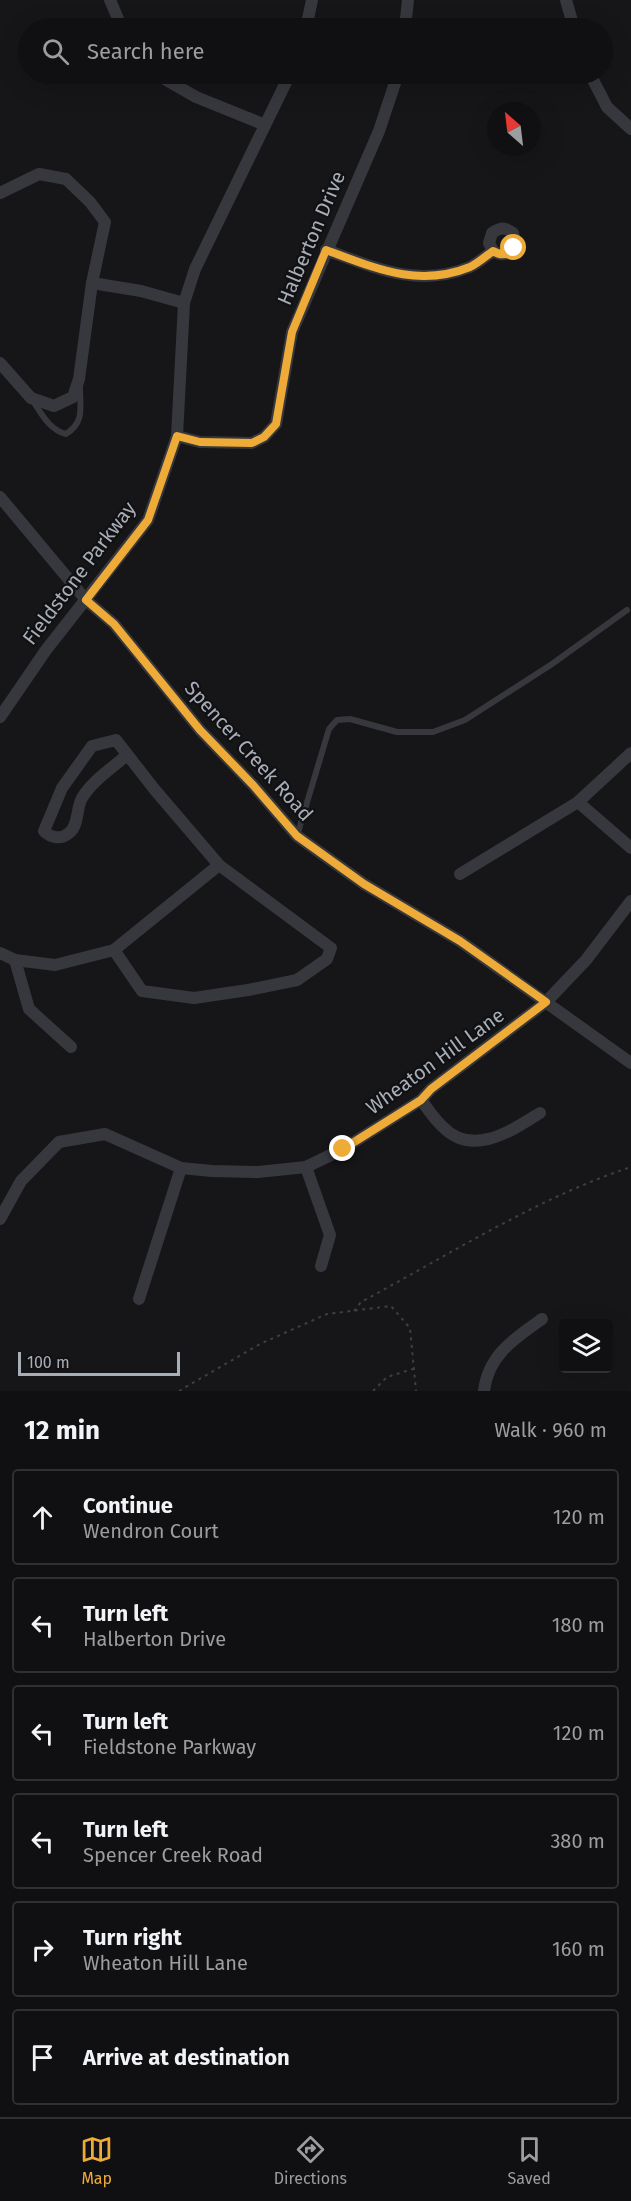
<!DOCTYPE html>
<html lang="en">
<head>
<meta charset="utf-8">
<style>
	body { margin:0; font-family:"Fira Sans",sans-serif; background:#19191b; color:#f1f3f6 }
	.controls { position:absolute; right:18px; bottom:18px; display:grid; overflow:hidden; border-radius:6px; box-shadow:0 6px 24px #0002 }
	.controls button { width:54px; height:54px; display:grid; place-items:center; padding:0; border:0; border-bottom:2px solid #303032; background:#101012; color:#f1f3f6; font:30px sans-serif }
	.compass { position:absolute; left:487px; top:102px; width:54px; height:54px; border-radius:50%; background:#101012; box-shadow:0 6px 24px #0002; rotate:332deg }
	.scale { position:absolute; left:18px; bottom:15px; width:162px; box-sizing:border-box; padding-left:6px; border:3px solid #a8aeb8; border-top:0; font-size:16px; line-height:21px; white-space:nowrap; color:#a8aeb8; -webkit-text-stroke:4px #111113; paint-order:stroke }
	.stop { position:absolute; width:18px; height:18px; margin:-14px; border:4px solid #efab38; border-radius:50%; background:#fff }
	.stop.end { background:#efab38; border-color:#fff; box-shadow:0 2px 6px #0008 }
	.list { margin:0; padding:0; list-style:none }
	h2 { display:flex; justify-content:space-between; align-items:center; height:78px; margin:0; padding:0 24px; font-size:26px }
	h2 small { font-size:20px; font-weight:400; color:#9c9d9f }
	.list li { display:grid; grid-template-columns:39px 1fr auto; gap:18px; align-items:center; box-sizing:border-box; height:96px; margin:0 12px 12px; padding:0 12px; border:2px solid #303032; border-radius:6px }
	.list b { display:block; font-size:22px; white-space:nowrap }
	.list p { margin:0; font-size:20px; white-space:nowrap; color:#9c9d9f }
	.list em { font-size:20px; font-style:normal; color:#9c9d9f }
	.icon { flex:none; width:33px; height:33px; fill:none; stroke:currentColor; stroke-width:2; stroke-linecap:round; stroke-linejoin:round }
	.map { position:relative; flex:none; width:631px; height:1391px; overflow:hidden }
	.search { position:absolute; background:#101012; box-shadow:0 6px 24px #0002; left:18px; right:18px; top:18px; height:66px; display:flex; align-items:center; gap:15px; box-sizing:border-box; padding:0 21px; border-radius:33px; color:#9c9d9f; font-size:22px }
	.sheet { height:726px; background:#101012 }
	nav { display:flex; justify-content:space-around; align-items:center; box-sizing:border-box; height:84px; border-top:2px solid #303032; background:#101012; font-size:16px; color:#9c9d9f }
	nav a { display:grid; justify-items:center; gap:3px }
	nav .on { color:#efab38 }
	.map>svg:first-child { display:block }
	.lines { fill:none; stroke-linecap:round; stroke-linejoin:round }
	.path { stroke:#3d3f44; stroke-width:2; stroke-dasharray:3 4.5; stroke-linecap:butt }
	.service { stroke:#37383d; stroke-width:6 }
	.minor { stroke:#37383d; stroke-width:12 }
	.route { stroke:#efab38; stroke-width:8 }
	.labels { text-anchor:middle; dominant-baseline:central; stroke-width:4.5; stroke-linejoin:round; paint-order:stroke }
	.street-label { font-size:20px; fill:#a8aeb8; stroke:#111113 }
</style>
</head>
<body>
<div class="map">
<svg width="631" height="1391" viewBox="0 0 631 1391">
	<rect width="100%" height="100%" fill="#161618"/>
	<g class="lines">
		<g class="path">
			<path d="M 354,1311 L 361,1302 C 447,1256 539,1197 631,1167"/>
			<polyline points="179,1391 260,1344 327,1314 391,1306 410,1328 416,1391"/>
			<polyline points="373,1391 387,1377 413,1369"/>
		</g>
		<g class="service">
			<path d="M 33,401 C 42,415 50,430 66,434 C 85,422 80,407 80,388"/>
			<polyline points="297,836 329,729 337,720 350,719 397,732 433,732 465,720 552,664 627,610"/>
		</g>
		<g class="minor">
			<polyline points="110,0 122,28"/>
			<polyline points="566,0 574,28"/>
			<polyline points="306,28 312,0"/>
			<polyline points="405,28 408,0"/>
			<polyline points="156,74 196,97 265,125"/>
			<polyline points="590,74 607,107 631,129"/>
			<polyline points="0,193 39,174 66,179 90,202 105,222 92,283 79,379 73,397 54,406 31,398 0,363"/>
			<path d="M 326,250 C 376,268 418,288 470,267 C 478,263 486,256 493,251 L 489,243 L 492,233 C 501,227 505,227 513,233 L 516,244 C 512,254 502,257 493,251"/>
			<polyline points="92,283 141,291 184,303"/>
			<polyline points="177,436 200,442 252,443 264,437 276,424 292,332 379,131 398,74"/>
			<polyline points="0,497 86,600 114,624 200,730 253,785 297,836 364,884 460,941 631,1063"/>
			<polyline points="0,717 46,650 148,520 177,436 184,303 195,269 290,74"/>
			<polyline points="578,802 631,848"/>
			<polyline points="460,874 578,802 631,753"/>
			<path d="M 114,950 L 142,991 L 194,998 L 248,990 L 297,980 L 327,959 L 331,948 L 219,865 L 155,790 L 116,740 L 92,746 L 62,788 L 44,831 C 51,838 61,840 69,833 C 79,826 76,808 82,798 C 92,781 112,768 127,755"/>
			<polyline points="0,953 15,960 55,965 114,950 219,865"/>
			<polyline points="15,960 29,1009 71,1047"/>
			<path d="M 421,1100 C 428,1109 434,1119 442,1126 C 472,1158 511,1131 540,1113"/>
			<polyline points="306,1167 330,1235 321,1266"/>
			<polyline points="0,1219 21,1181 59,1142 105,1134 181,1168 212,1171 258,1172 306,1167 343,1149 421,1100 431,1089 546,1002 586,960 631,901"/>
			<polyline points="139,1299 181,1168"/>
			<path d="M 484,1391 C 488,1355 515,1338 542,1319"/>
		</g>
	</g>
	<g class="lines">
		<path class="route" d="M 343,1149 L 421,1100 L 431,1089 L 546,1002 L 460,941 L 364,884 L 297,836 L 253,785 L 200,730 L 114,624 L 86,600 L 148,520 L 177,436 L 200,442 L 252,443 L 264,437 L 276,424 L 292,332 L 326,250 C 375,268 418,288 470,267 C 478,263 486,256 493,251 C 501,256 508,255 514,248"/>
	</g>
	<g class="labels">
		<g class="street-label">
			<text transform="translate(311 238) rotate(-67)">Halberton Drive</text>
			<text transform="translate(79 573) rotate(-53)">Fieldstone Parkway</text>
			<text transform="translate(249 751) rotate(48)">Spencer Creek Road</text>
			<text transform="translate(435 1061) rotate(-36)">Wheaton Hill Lane</text>
		</g>
	</g>
</svg>
<div class="controls">
<button><svg class="icon" aria-label="layers" viewBox="0 0 24 24"><path d="M12 4l9 5-9 5-9-5zM3 14l9 5 9-5"/></svg></button>
</div>
<svg class="compass" viewBox="-18 -18 36 36"><path d="M0-13l5 13h-10z" fill="#e53935"/><path d="M0 13l5-13h-10z" fill="#9c9d9f"/></svg>
<div class="scale">100 m</div>
<div class="stop" style="left:514px;top:248px"></div>
<div class="stop end" style="left:343px;top:1149px"></div>
<div class="search"><svg class="icon" aria-label="search" viewBox="0 0 24 24"><circle cx="10" cy="10" r="6"/><path d="M15 15l6 6"/></svg>Search here</div>
</div>
<section class="sheet">
<h2>12 min<small>Walk · 960 m</small></h2>
<ul class="list">
<li><svg class="icon" aria-label="ahead" viewBox="0 0 24 24"><path d="M12 20V5M6 11l6-6 6 6"/></svg><div><b>Continue</b><p>Wendron Court</p></div><em>120 m</em></li>
<li><svg class="icon" aria-label="left" viewBox="0 0 24 24"><path d="M17 20v-9H6M10 6l-5 5 5 5"/></svg><div><b>Turn left</b><p>Halberton Drive</p></div><em>180 m</em></li>
<li><svg class="icon" aria-label="left" viewBox="0 0 24 24"><path d="M17 20v-9H6M10 6l-5 5 5 5"/></svg><div><b>Turn left</b><p>Fieldstone Parkway</p></div><em>120 m</em></li>
<li><svg class="icon" aria-label="left" viewBox="0 0 24 24"><path d="M17 20v-9H6M10 6l-5 5 5 5"/></svg><div><b>Turn left</b><p>Spencer Creek Road</p></div><em>380 m</em></li>
<li><svg class="icon" aria-label="right" viewBox="0 0 24 24"><path d="M7 20v-9h11M14 6l5 5-5 5"/></svg><div><b>Turn right</b><p>Wheaton Hill Lane</p></div><em>160 m</em></li>
<li><svg class="icon" aria-label="arrive" viewBox="0 0 24 24"><path d="M6 21V4h12l-3 4 3 4H6"/></svg><div><b>Arrive at destination</b></div></li>
</ul>
</section>
<nav>
<a class="on"><svg class="icon" aria-label="map" viewBox="0 0 24 24"><path d="M3 6l6-2 6 2 6-2v14l-6 2-6-2-6 2zM9 4v14M15 6v14"/></svg>Map</a>
<a><svg class="icon" aria-label="directions" viewBox="0 0 24 24"><path d="M12 3l9 9-9 9-9-9zM9 14v-3h6M13 9l2 2-2 2"/></svg>Directions</a>
<a><svg class="icon" aria-label="saved" viewBox="0 0 24 24"><path d="M7 4h10v16l-5-4-5 4z"/></svg>Saved</a>
</nav>
</body>
</html>
